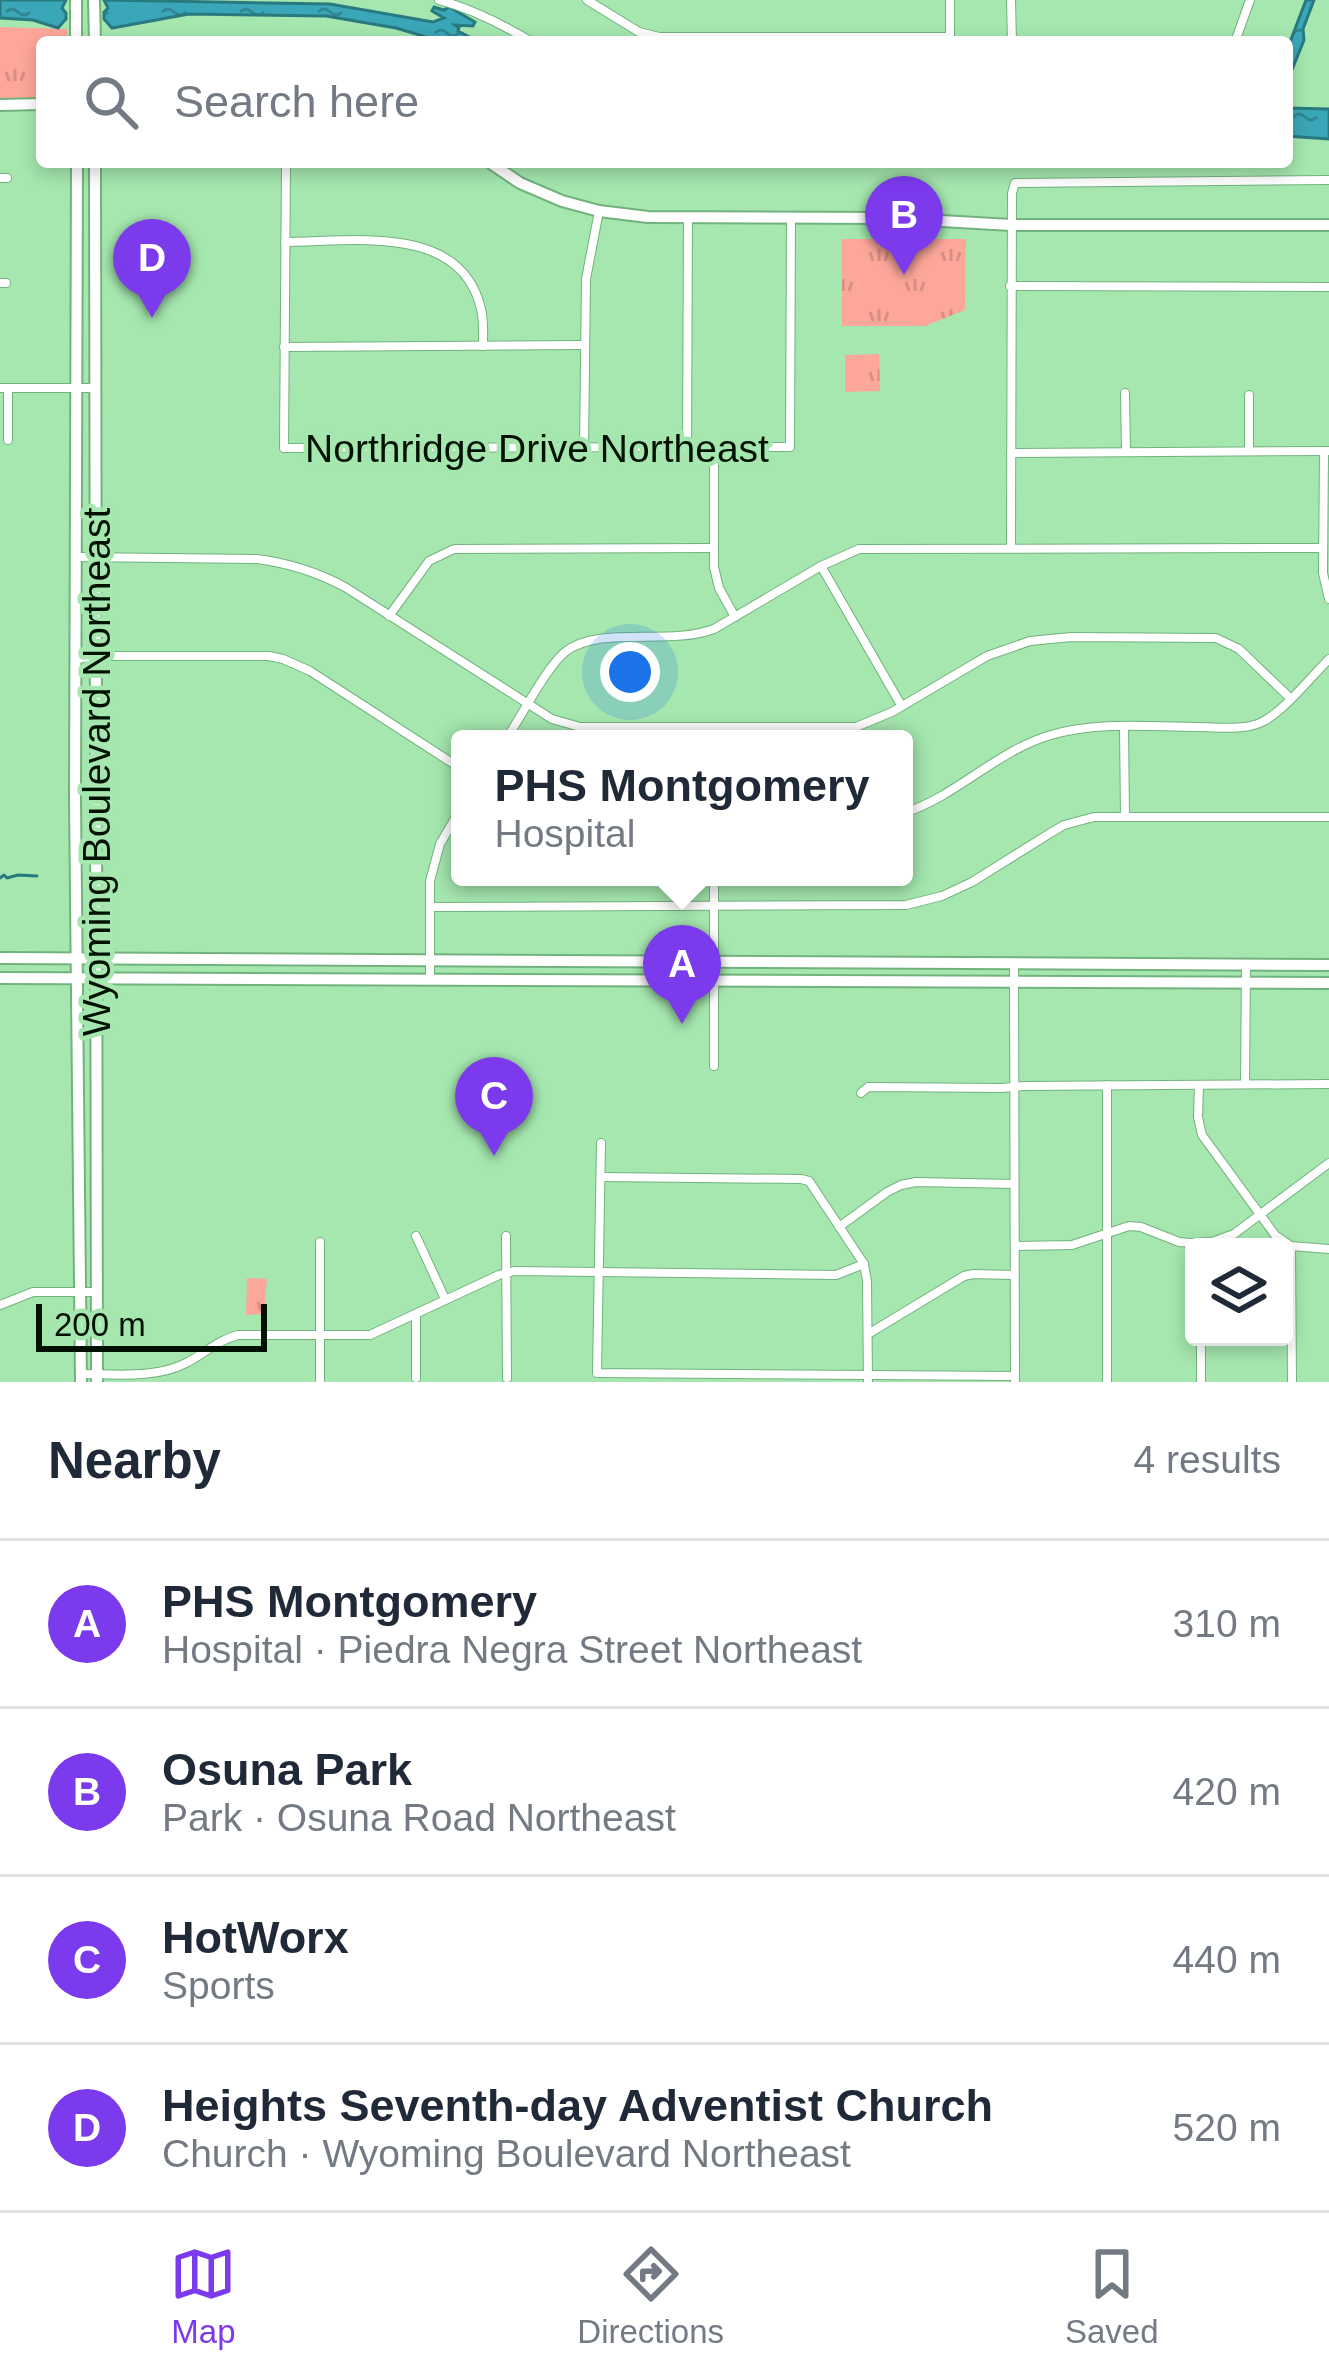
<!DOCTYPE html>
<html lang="en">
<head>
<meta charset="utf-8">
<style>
	body { margin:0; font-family:Helvetica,sans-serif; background:#f6f6f7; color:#1f2937 }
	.controls { position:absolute; right:36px; bottom:36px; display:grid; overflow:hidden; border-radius:12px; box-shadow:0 6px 18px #0003 }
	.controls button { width:108px; height:108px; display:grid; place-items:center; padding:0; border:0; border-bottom:3px solid #e0e1e3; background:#fff; color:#1f2937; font:60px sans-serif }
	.scale { position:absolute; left:36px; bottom:30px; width:231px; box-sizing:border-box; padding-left:12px; border:6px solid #001101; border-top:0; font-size:33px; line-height:42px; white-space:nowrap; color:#001101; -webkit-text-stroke:9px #a5e7af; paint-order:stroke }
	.you { position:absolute; left:630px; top:672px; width:42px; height:42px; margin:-30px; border:9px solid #fff; border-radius:50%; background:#1a73e8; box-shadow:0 0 0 18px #1a73e833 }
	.badge { display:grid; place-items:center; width:78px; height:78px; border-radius:50%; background:#7c3aed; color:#fff; font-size:39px; font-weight:700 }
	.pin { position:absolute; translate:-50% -99px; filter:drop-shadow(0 3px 6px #0008) }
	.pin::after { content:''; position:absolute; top:63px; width:42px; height:36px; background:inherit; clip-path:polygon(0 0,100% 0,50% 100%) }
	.popup { position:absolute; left:451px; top:730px; width:462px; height:156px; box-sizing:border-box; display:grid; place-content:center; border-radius:12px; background:#fff; filter:drop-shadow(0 3px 9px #0005); font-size:39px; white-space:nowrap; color:#747a83 }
	.popup b { font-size:45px; color:#1f2937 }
	.popup::after { content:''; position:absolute; left:50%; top:100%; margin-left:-24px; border:24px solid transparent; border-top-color:#fff }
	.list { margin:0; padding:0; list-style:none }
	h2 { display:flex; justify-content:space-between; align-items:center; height:156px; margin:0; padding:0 48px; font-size:51px }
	h2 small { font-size:39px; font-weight:400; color:#747a83 }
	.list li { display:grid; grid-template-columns:78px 1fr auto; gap:36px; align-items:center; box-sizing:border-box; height:168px; padding:0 48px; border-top:3px solid #e0e1e3 }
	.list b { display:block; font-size:45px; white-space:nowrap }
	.list p { margin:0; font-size:39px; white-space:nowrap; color:#747a83 }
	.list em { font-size:39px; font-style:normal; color:#747a83 }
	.icon { flex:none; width:66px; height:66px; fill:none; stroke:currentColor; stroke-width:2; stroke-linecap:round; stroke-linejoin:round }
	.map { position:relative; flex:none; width:1329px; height:1382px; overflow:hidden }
	.search { position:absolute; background:#fff; box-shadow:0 6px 18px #0003; left:36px; right:36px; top:36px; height:132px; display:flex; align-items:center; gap:30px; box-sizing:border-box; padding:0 42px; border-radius:12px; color:#747a83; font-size:45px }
	.sheet { height:828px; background:#fff }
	nav { display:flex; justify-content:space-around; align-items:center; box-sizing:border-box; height:168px; border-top:3px solid #e0e1e3; background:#fff; font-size:33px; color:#747a83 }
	nav a { display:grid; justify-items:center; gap:6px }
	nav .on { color:#7c3aed }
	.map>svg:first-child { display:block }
	.park { fill:url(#park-tufts) }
	.water { fill:url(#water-ripples); stroke:#287a80; stroke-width:3 }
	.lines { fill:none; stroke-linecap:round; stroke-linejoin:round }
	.stream { stroke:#287a80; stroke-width:3 }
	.street-casing { stroke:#72b27d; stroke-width:10 }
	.secondary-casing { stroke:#72b27d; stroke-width:14 }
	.primary-casing { stroke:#72b27d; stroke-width:14 }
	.street { stroke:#fff; stroke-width:8 }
	.secondary { stroke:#fff; stroke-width:10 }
	.primary { stroke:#fff; stroke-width:10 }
	.labels { text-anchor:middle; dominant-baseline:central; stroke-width:9; stroke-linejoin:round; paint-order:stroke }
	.street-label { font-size:39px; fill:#001101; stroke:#a5e7af }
</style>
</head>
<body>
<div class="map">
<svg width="1329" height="1382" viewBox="0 0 1329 1382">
	<defs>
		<pattern id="park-tufts" width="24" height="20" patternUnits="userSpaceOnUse" patternTransform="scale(3)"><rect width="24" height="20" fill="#fda79a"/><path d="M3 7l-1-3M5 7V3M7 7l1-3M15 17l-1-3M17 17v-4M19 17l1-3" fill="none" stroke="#d78f83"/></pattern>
		<pattern id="water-ripples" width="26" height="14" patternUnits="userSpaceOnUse" patternTransform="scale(3)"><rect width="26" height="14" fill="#39a7b7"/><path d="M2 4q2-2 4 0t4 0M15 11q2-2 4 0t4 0" fill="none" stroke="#2e8792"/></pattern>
	</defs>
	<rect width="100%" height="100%" fill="#a5e7af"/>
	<g class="park">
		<polygon points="0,27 67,29 67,42 42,42 42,98 0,98"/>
		<polygon points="842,239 966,239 965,310 925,326 842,326"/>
		<polygon points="879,354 880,391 845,392 845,355"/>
		<polygon points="247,1278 267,1279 264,1314 246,1315"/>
	</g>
	<g class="water">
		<polygon points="0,0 66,0 62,8 66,13 66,19 58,28 33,20 0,18"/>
		<polygon points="104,0 330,4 433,22 444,18 432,11 434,7 444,10 449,7 475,22 473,26 455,25 459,28 458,31 479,42 443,42 396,28 326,16 189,14 112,28 104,19 104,12 108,8"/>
		<polygon points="1306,0 1314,0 1303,29 1304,40 1287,82 1287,50"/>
		<polygon points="1287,108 1329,109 1329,139 1287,136"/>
	</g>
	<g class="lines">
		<polyline class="stream" points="0,878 4,875 7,878 18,875 37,876"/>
		<g class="street-casing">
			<g id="street">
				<path d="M 439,0 C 472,9 502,24 532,42"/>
				<polyline points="587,0 639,32 659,37 950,37 950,0"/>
				<polyline points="1011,0 1012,42"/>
				<polyline points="1235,42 1250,0"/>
				<polyline points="286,162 284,448 790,447 791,218"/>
				<polyline points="0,178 7,178"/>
				<path d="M 285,242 C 351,242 461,222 481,309 C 484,321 483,334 483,346"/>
				<polyline points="0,283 6,283"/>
				<polyline points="1010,286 1329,287"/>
				<polyline points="284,347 585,345"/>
				<polyline points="0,388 94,388"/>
				<polyline points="1125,393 1126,452"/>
				<polyline points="1249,395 1249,451"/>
				<polyline points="8,440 8,388"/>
				<polyline points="584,448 586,279 599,211"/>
				<polyline points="687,448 688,217"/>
				<polyline points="714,448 714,567 719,588 735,617"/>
				<polyline points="1324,452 1323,573 1329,599"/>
				<polyline points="1011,453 1329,451"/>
				<polyline points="1011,547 1012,193 1015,183 1329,180"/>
				<path d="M 77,557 L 257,559 C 288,563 317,572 345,587 L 552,719 L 580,727 L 856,727 L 892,712 L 987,656 L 1030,641 L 1071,637 L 1216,638 L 1239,649 L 1290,698"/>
				<polyline points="821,566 901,705"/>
				<polyline points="389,616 429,561 454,549 714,548"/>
				<polyline points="77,659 97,656 269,656 283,659 310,671 460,768"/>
				<polyline points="1124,727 1125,817"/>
				<path d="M 506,739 C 522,716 545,669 565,652 C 598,625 670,646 714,629 L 821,566 L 859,549 L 1323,548"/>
				<path d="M 904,813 C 957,796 996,751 1051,735 C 1098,721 1150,727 1198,727 C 1218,727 1243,731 1262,722 C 1284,711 1311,677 1329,659"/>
				<polyline points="430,907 906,905 942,896 972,882 1052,832 1064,825 1094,817 1329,817"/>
				<polyline points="1014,965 1015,1382"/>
				<polyline points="430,980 430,881 440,844 460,810"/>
				<polyline points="714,1066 714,877"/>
				<polyline points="1245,1084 1246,965"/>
				<polyline points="1107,1085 1107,1382"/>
				<polyline points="1199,1085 1198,1117 1202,1135 1275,1235 1291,1246 1329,1249"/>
				<polyline points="861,1093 868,1087 1002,1088 1024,1086 1329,1084"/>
				<polyline points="601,1143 597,1373 1015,1376"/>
				<polyline points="601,1177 801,1179 809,1181 864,1264 867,1281 868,1382"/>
				<polyline points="839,1227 887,1192 901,1185 916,1182 1014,1184"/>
				<polyline points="416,1236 445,1299"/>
				<polyline points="506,1236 507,1378"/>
				<polyline points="320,1242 320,1382"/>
				<polyline points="1015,1246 1072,1245 1129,1226 1141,1227 1179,1242 1191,1243 1212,1242 1234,1234 1329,1163"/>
				<polyline points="1291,1246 1292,1382"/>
				<polyline points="0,1305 33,1292 96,1292"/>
				<polyline points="416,1314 416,1378"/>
				<polyline points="868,1334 964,1276 973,1274 1014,1275"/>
				<polyline points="1201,1337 1201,1382"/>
				<path d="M 80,1374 C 115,1374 155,1379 186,1363 C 204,1354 218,1340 238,1335 L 370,1335 L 499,1275 L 514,1271 L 836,1275 L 864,1264"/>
			</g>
		</g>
		<g class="secondary-casing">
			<g id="secondary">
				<polyline points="94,0 95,42"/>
				<polyline points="76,42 76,0"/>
				<polyline points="0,105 42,104"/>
				<polyline points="77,162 75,799 81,1382"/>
				<polyline points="95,162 97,1382"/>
				<polyline points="489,162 520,183 562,201 599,211 648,217 890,218 1011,225 1329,225"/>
			</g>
		</g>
		<g class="primary-casing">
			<g id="primary">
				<polyline points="0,958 1329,965"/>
				<polyline points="0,978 1329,983"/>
			</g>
		</g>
		<use href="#street" class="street"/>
		<use href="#secondary" class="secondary"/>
		<use href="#primary" class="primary"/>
	</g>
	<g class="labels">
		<g class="street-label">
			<text x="537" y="448">Northridge Drive Northeast</text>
			<text transform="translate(96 772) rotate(-90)">Wyoming Boulevard Northeast</text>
		</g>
	</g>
</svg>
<div class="controls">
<button><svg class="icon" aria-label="layers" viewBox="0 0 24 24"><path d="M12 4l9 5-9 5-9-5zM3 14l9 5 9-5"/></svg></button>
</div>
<div class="scale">200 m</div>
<div class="you"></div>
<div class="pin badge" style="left:682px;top:1024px">A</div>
<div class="popup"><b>PHS Montgomery</b>Hospital</div>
<div class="pin badge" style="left:904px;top:275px">B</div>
<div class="pin badge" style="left:494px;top:1156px">C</div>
<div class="pin badge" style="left:152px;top:318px">D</div>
<div class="search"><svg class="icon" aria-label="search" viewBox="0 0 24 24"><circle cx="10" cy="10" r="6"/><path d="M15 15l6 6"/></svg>Search here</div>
</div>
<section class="sheet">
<h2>Nearby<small>4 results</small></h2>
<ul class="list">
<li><span class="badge">A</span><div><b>PHS Montgomery</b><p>Hospital · Piedra Negra Street Northeast</p></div><em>310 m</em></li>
<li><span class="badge">B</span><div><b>Osuna Park</b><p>Park · Osuna Road Northeast</p></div><em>420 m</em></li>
<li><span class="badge">C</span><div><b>HotWorx</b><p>Sports</p></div><em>440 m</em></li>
<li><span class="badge">D</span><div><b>Heights Seventh-day Adventist Church</b><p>Church · Wyoming Boulevard Northeast</p></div><em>520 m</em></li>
</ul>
</section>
<nav>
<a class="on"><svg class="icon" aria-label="map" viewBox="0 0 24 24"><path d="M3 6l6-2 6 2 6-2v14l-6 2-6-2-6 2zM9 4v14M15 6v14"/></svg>Map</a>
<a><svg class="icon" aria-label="directions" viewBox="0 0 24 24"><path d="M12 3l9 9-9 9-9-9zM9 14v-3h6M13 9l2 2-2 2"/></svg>Directions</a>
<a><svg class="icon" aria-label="saved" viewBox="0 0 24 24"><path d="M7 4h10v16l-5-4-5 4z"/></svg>Saved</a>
</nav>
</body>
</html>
